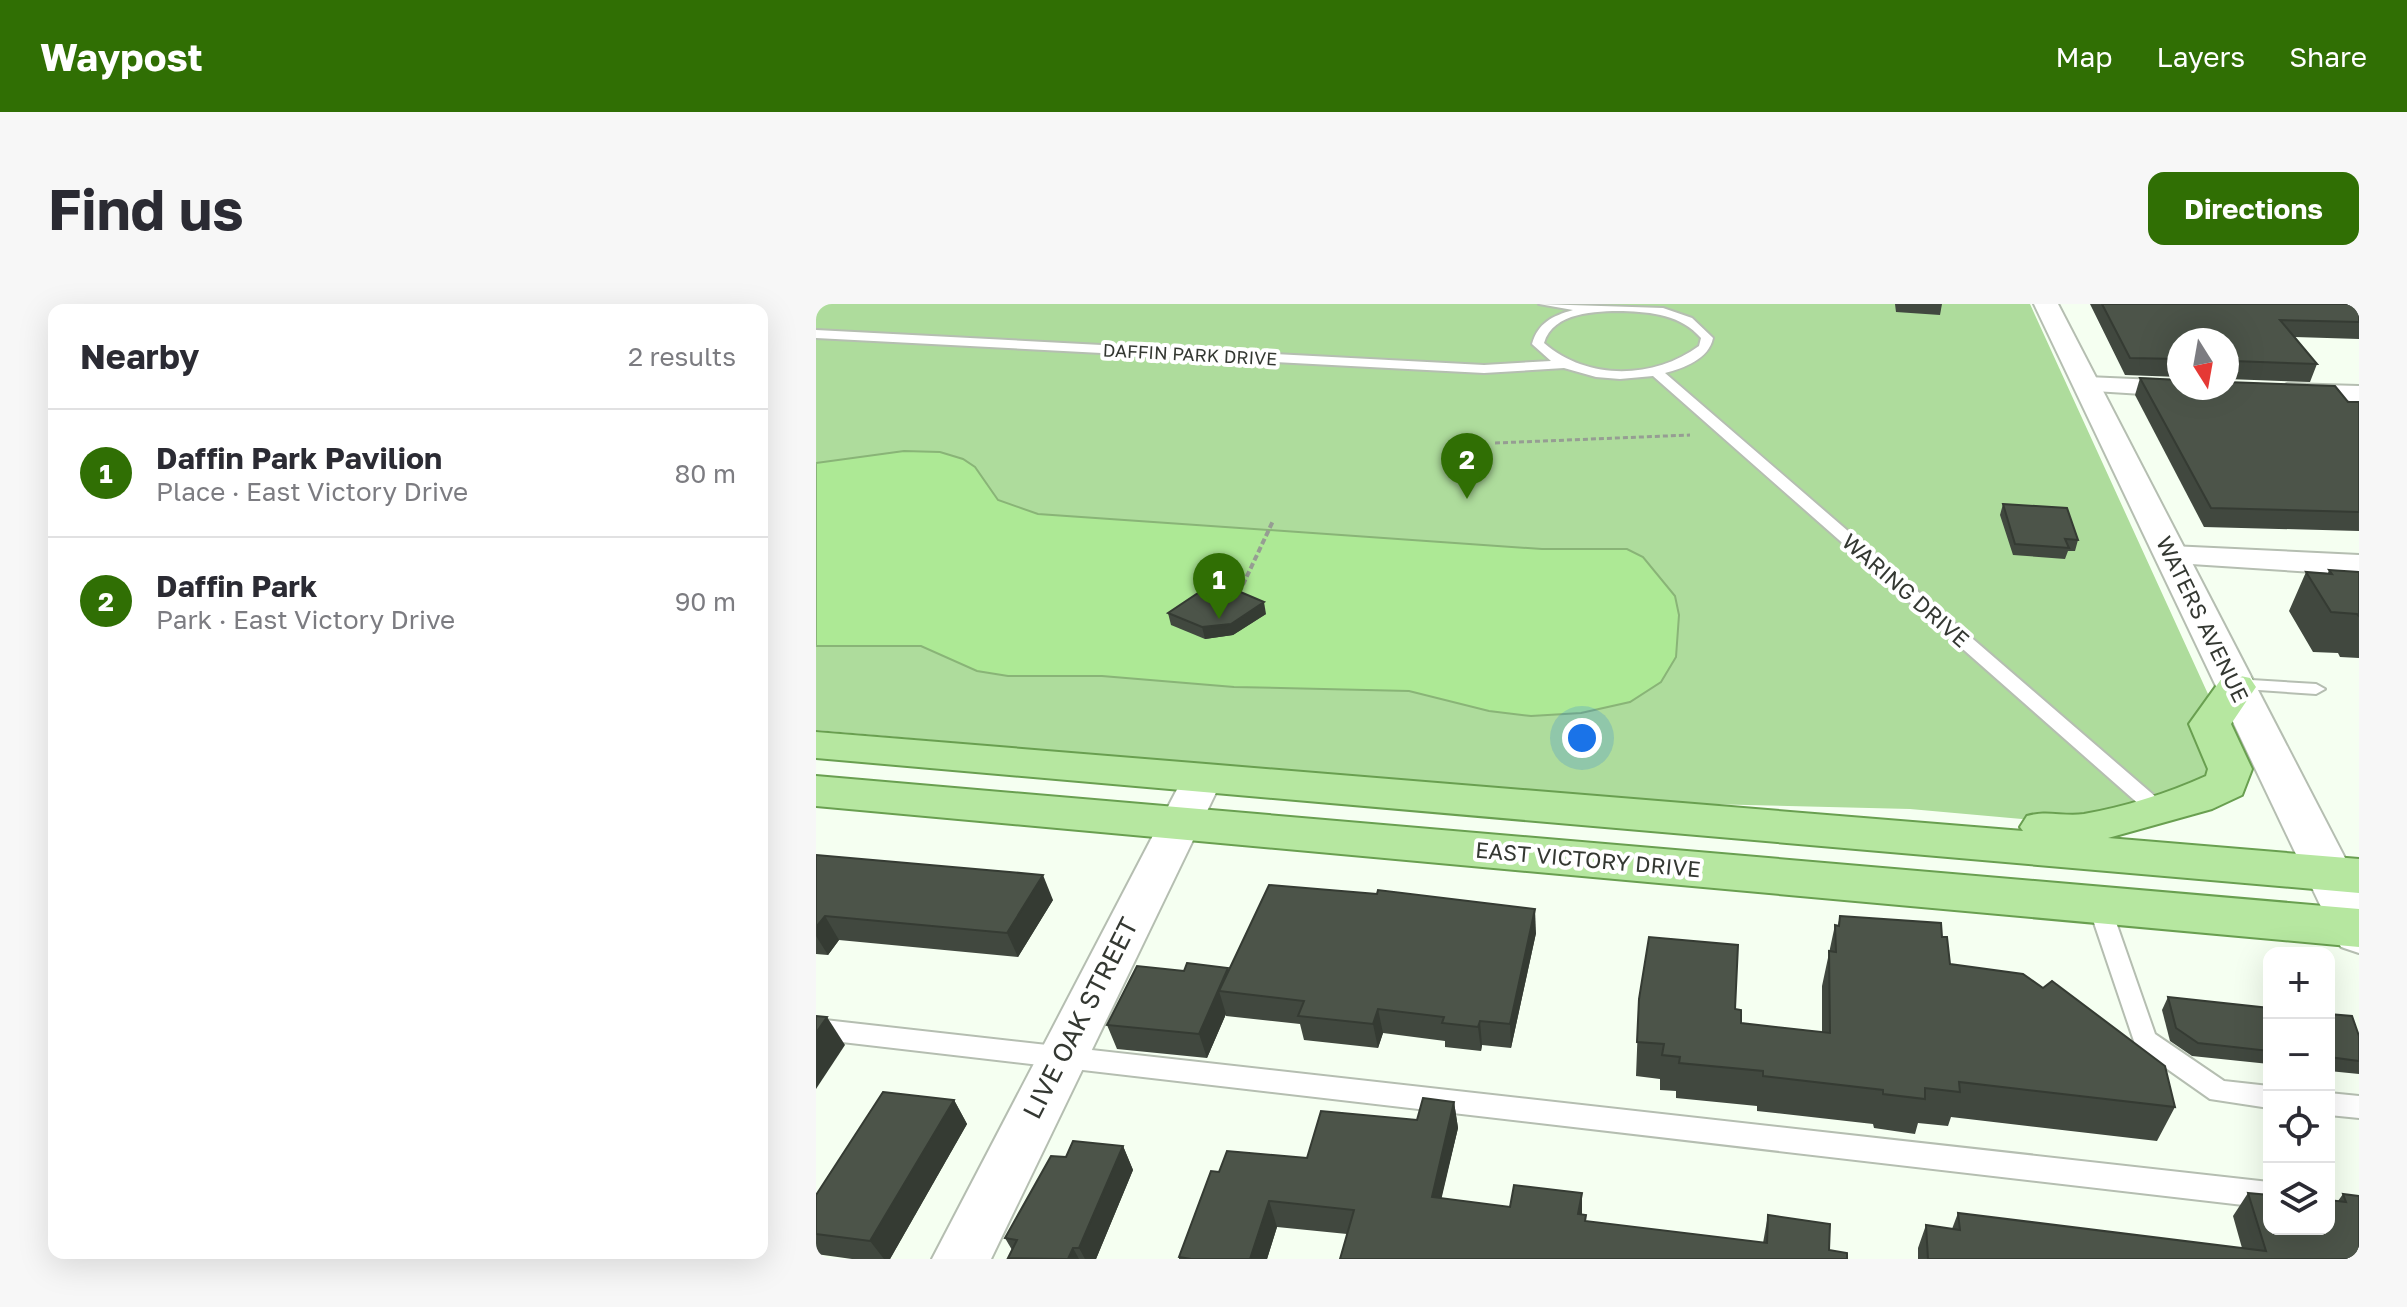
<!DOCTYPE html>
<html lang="en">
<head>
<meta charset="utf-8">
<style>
	body { margin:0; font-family:"Golos Text",sans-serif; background:#f7f7f7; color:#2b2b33 }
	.controls { position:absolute; right:24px; bottom:24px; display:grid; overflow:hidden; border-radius:16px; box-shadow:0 8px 32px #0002 }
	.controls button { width:72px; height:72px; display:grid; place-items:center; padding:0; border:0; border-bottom:2px solid #e1e1e2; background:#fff; color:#2b2b33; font:40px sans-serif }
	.compass { position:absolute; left:1351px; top:24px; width:72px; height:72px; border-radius:50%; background:#fff; box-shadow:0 8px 32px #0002; rotate:169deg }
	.you { position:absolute; left:766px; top:434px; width:28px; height:28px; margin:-20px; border:6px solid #fff; border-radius:50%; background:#1a73e8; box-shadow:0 0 0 12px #1a73e833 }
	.badge { display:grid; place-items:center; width:52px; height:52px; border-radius:50%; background:#306f04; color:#fff; font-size:26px; font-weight:700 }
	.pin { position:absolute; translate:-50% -66px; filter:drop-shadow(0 2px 4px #0008) }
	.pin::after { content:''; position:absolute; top:42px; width:28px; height:24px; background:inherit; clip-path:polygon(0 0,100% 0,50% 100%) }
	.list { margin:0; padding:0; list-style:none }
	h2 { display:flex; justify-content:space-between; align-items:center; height:104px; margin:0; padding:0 32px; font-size:34px }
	h2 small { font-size:26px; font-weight:400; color:#7c7c81 }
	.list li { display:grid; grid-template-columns:52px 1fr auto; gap:24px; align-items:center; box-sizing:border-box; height:128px; padding:0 32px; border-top:2px solid #e1e1e2 }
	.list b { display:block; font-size:30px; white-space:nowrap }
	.list p { margin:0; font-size:26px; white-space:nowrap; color:#7c7c81 }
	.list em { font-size:26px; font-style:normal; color:#7c7c81 }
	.icon { flex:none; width:44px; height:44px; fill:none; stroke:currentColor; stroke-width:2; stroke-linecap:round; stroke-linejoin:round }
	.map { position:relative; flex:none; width:1543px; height:955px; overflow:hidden; border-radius:16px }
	header { display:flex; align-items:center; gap:48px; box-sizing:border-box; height:112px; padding:0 40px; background:#306f04; color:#fff }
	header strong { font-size:38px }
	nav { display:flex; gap:44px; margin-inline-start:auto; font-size:28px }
	.intro { display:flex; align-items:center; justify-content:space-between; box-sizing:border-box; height:192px; padding:0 48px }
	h1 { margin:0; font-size:56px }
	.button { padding:20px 36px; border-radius:16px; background:#306f04; color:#fff; font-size:28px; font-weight:700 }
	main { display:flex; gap:48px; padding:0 48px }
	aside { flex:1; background:#fff; border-radius:16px; box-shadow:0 8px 32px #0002 }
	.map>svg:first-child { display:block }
	.green { fill:#aedc9c }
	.water { fill:#ade995; stroke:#89b477; stroke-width:2 }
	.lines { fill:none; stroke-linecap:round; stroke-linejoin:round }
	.lane-casing { stroke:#b5beb1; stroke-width:4 }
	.street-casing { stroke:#b5beb1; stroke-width:4 }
	.secondary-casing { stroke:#b5beb1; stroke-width:4 }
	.primary-casing { stroke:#699f50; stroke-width:4 }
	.path-far1 { stroke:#969d93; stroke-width:3; stroke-dasharray:5 3; stroke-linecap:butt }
	.path { stroke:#969d93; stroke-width:4; stroke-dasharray:6 3; stroke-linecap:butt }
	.lane { fill:#fff; fill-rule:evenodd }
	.street { fill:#fff; fill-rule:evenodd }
	.secondary { fill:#fff; fill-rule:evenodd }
	.primary { fill:#b6e7a0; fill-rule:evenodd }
	.wall { fill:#41483f }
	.shaded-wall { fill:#353b33 }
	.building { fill:#4c5449; stroke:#353b33; stroke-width:2 }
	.labels { text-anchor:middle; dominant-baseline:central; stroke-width:8; stroke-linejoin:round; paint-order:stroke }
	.far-street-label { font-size:18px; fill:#343832; stroke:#fff }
	.street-label { font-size:22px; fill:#343832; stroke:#fff }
	.near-street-label { font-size:26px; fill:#343832; stroke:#fff }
</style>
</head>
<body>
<header>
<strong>Waypost</strong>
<nav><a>Map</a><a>Layers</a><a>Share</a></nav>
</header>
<div class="intro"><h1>Find us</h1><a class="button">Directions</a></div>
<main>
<aside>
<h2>Nearby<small>2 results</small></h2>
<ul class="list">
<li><span class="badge">1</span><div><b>Daffin Park Pavilion</b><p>Place · East Victory Drive</p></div><em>80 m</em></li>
<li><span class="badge">2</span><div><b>Daffin Park</b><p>Park · East Victory Drive</p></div><em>90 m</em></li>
</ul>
</aside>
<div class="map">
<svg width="1543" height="955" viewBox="0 0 1543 955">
	<rect width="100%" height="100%" fill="#f5fff1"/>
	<polygon class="green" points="0,0 1214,0 1392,390 1384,423 1401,461 1393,476 1373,484 1255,516 1217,516 1094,505 845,499 0,426"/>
	<polygon class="water" points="88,147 124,148 147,155 159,163 182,196 222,210 726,245 811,245 827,253 859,292 863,311 860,353 845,378 814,398 765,409 715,412 673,407 593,387 418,383 286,372 192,372 161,367 105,342 0,342 0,159"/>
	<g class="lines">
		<g class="lane-casing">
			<g id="lane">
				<path d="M 723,0 L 847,4 L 876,14 L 897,34 C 893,55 868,64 849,69 L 1348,500 L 1351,505 L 1348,510 L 1334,510 L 837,72 L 804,75 L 780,73 L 748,64 L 668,69 L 0,34 L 0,26 L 668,61 L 735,57 L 716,40 C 722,19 736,12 757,6 ZM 807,7 C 836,8 865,11 885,34 L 883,42 C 838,75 772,77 728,39 C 737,8 780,7 807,7 Z"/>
				<polygon points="1419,375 1500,380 1509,385 1500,390 1413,384 1410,380 1413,376"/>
				<polygon points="1283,593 1291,595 1294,601 1339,730 1408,777 1453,782 1453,804 1394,795 1320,743 1272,601 1275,595"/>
				<polygon points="0,715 1453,878 1453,904 0,735"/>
				<polygon points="1513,789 1543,792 1543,814 1513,811"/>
			</g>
		</g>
		<g class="street-casing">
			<g id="street">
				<polygon points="1271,73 1363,77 1363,84 1388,85 1375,93 1262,86 1258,81"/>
				<polygon points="1471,80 1543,82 1543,98 1462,93 1458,88"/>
				<polygon points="1355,242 1543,251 1543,271 1344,258 1339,251 1344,244"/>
				<polygon points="387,461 401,465 407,474 175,955 116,955 367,474 373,465"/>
			</g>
		</g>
		<g class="secondary-casing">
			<polygon id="secondary" points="1218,0 1242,0 1543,581 1543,649 1525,643 1518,630"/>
		</g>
		<g class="primary-casing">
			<g id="primary">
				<path d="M 1420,371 L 1434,374 L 1440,383 L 1415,420 L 1436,465 L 1426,491 L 1396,505 L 1292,534 L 1543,555 L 1543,589 L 0,454 L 0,428 L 1207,527 L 1204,523 L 1211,512 C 1231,506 1248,513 1268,510 C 1308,503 1352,489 1390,472 L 1392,465 L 1373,420 L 1406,374 Z"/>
				<polygon points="0,472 1543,605 1543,643 0,502"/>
			</g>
		</g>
		<polyline class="path-far1" points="679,139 874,131"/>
		<polyline class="path" points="423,289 457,217"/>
		<use href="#lane" class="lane"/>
		<use href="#street" class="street"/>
		<use href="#secondary" class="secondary"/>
		<use href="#primary" class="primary"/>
	</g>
	<g class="wall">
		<polygon points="1079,0 1126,0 1124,11 1080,8"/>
		<polygon points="1274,0 1543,0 1543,35 1479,33 1501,60 1494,78 1411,75 1411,36 1363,36 1363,73 1309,71"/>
		<polygon points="1324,74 1543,98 1543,227 1388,223 1319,91"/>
		<polygon points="1187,200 1262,236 1259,247 1252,247 1249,255 1197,251 1184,211"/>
		<polygon points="1513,266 1543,268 1543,354 1524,353 1522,349 1497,348 1473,307 1490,268 1512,269"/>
		<polygon points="352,309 450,310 417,331 389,335 355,321"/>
		<polygon points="0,551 237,596 202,653 23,636 12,651 0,650"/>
		<polygon points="1024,612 1126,633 1134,660 1359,803 1341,837 1135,813 1132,822 1102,819 1099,830 1058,824 1057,820 941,807 941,802 860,794 860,787 844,786 844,775 820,772 823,695 919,705 925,719 1006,728 1006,682 1019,621 1022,621"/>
		<polygon points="720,629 695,744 666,741 665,747 629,743 629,737 567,729 562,744 488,736 484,720 410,712 410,710 391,754 301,745 291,721 368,667 413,666"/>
		<polygon points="1352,693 1453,704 1453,760 1376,752 1354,737 1346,706"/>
		<polygon points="1513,710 1543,732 1543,770 1513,767"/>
		<polygon points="138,796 151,820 74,955 36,955 0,950 0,891"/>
		<polygon points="638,798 642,824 625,894 694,903 766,889 766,910 770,917 947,939 952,911 1013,946 531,930 461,923 451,955 363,955 363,953 403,868 491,854 601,816"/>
		<polygon points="307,842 317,866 280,955 193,955 196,946 189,934 250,853"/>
		<polygon points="1432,889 1522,897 1527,890 1543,892 1543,955 1102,955 1102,944 1110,921 1136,925 1142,909 1426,944 1417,912"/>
	</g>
	<g class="shaded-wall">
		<polygon points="448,298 450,310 417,331 389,335 386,323"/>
		<polygon points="227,571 237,596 202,653 191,629"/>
		<polygon points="719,605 720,629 695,744 694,720"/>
		<polygon points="9,612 23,636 12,651 0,632 0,623"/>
		<polygon points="412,664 419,688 403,687 410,710 391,754 383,730"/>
		<polygon points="562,705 567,729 562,744 557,720"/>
		<polygon points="11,713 29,741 0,785 0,729"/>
		<polygon points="664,717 666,741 665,747 662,723"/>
		<polygon points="138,796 151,820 74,955 68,955 54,937"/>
		<polygon points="638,798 642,824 620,918 616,893"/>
		<polygon points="307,842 317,866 280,955 269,955 263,944"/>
		<polygon points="766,889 766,915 762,910"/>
		<polygon points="453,897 461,923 451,955 434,955"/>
		<polygon points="257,944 263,955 252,955"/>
	</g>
	<g class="building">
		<polygon points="1286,0 1543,0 1543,18 1464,16 1501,60 1417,57 1414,63 1411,63 1411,36 1363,36 1363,55 1314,54"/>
		<polygon points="1324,74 1363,76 1363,84 1411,84 1411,78 1519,82 1532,98 1543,98 1543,208 1395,204"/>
		<polygon points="1187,200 1251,204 1262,236 1249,235 1253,244 1199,240"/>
		<polygon points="1513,266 1543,268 1543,312 1541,310 1515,308 1490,268 1516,270"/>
		<polygon points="415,284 448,298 415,320 386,323 352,309 385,287"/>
		<polygon points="0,551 227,571 191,629 9,612 0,623"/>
		<polygon points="453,581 561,590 562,586 719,605 694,720 664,717 662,723 626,719 628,713 562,705 557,720 482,712 488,697 403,687"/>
		<polygon points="1024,612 1125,619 1126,633 1131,633 1134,660 1207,670 1227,684 1236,677 1349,762 1359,803 1143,778 1144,788 1109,784 1109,795 1067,790 1067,786 947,772 947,767 863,759 864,753 846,751 848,740 821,738 823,695 833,633 922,641 919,705 925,706 925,719 1014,729 1013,647 1020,648 1019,621 1023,622"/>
		<polygon points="371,659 412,664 383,730 291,721 321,662 368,667"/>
		<polygon points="1352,693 1453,704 1453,747 1382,739 1360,724"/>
		<polygon points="1513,710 1536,712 1543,732 1543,757 1513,753"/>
		<polygon points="0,712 11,713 0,729"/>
		<polygon points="67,788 138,796 54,937 0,930 0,891"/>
		<polygon points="607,794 638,798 616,893 694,903 698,881 766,889 762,910 770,911 769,917 951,939 952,911 1014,920 1013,946 1031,949 1031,955 524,955 538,906 453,897 434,955 375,955 363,953 395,867 403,868 411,847 491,854 505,807 601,816"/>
		<polygon points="257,837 307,842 263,944 257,944 252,955 192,954 201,936 189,934 235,852 250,853"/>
		<polygon points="1432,889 1453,891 1453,925 1513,925 1513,896 1530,898 1527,890 1543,892 1543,955 1112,955 1110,921 1144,926 1142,909 1450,947"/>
	</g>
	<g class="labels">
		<g class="far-street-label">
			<text transform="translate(374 50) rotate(3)">DAFFIN PARK DRIVE</text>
		</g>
		<g class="street-label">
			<text transform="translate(1090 286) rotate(41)">WARING DRIVE</text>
			<text transform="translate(1387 315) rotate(64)">WATERS AVENUE</text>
			<text transform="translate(772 555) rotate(5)">EAST VICTORY DRIVE</text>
		</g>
		<g class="near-street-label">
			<text transform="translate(264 714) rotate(-63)">LIVE OAK STREET</text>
		</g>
	</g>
</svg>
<div class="controls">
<button>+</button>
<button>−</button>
<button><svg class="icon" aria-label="locate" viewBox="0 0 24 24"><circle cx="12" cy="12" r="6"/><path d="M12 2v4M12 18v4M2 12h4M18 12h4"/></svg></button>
<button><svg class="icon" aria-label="layers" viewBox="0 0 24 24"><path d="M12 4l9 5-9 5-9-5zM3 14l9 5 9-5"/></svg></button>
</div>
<svg class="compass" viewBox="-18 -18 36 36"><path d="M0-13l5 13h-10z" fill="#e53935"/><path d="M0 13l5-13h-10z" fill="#7c7c81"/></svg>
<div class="you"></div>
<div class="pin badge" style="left:403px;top:315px">1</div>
<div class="pin badge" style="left:651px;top:195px">2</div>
</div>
</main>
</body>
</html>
